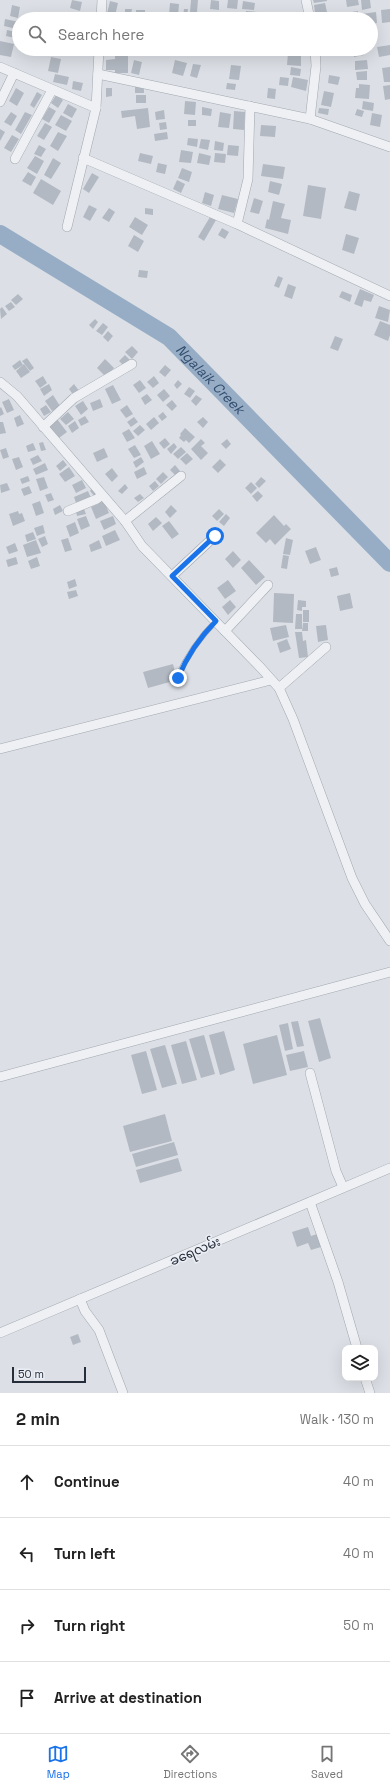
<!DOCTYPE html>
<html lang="en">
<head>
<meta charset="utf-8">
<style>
	body { margin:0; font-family:"Space Grotesk","Noto Sans Myanmar",sans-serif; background:#f2f2f2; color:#222 }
	.controls { position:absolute; right:12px; bottom:12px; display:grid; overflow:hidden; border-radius:8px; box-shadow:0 4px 16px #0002 }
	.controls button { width:36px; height:36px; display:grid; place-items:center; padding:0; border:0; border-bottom:1px solid #e0e0e0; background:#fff; color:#222; font:20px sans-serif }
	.scale { position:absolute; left:12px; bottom:10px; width:74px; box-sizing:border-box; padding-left:4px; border:2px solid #262e3b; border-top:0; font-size:11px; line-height:14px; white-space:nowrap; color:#262e3b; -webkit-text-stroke:3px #ebeef4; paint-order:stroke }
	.stop { position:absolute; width:12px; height:12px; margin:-9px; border:3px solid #1a73e8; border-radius:50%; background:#fff }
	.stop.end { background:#1a73e8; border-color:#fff; box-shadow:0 1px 4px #0008 }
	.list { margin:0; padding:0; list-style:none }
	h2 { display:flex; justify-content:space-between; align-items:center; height:52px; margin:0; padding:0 16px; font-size:17px }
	h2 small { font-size:13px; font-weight:400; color:#767676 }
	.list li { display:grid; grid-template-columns:26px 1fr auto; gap:12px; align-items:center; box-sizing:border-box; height:72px; padding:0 16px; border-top:1px solid #e0e0e0 }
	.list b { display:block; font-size:15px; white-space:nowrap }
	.list em { font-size:13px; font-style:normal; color:#767676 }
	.icon { flex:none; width:22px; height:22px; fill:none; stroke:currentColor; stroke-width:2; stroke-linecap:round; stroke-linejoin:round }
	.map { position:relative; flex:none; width:390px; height:1393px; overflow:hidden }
	.search { position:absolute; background:#fff; box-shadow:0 4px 16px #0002; left:12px; right:12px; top:12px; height:44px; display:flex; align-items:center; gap:10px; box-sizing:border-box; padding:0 14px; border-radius:22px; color:#767676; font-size:15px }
	.sheet { height:340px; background:#fff }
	nav { display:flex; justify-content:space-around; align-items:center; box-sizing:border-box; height:56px; border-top:1px solid #e0e0e0; background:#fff; font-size:11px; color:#767676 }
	nav a { display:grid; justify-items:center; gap:2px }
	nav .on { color:#1a73e8 }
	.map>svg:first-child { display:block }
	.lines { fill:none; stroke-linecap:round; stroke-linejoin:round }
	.river { stroke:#97adc5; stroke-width:18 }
	.building { fill:#b3b9c2 }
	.lane-casing { stroke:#a2a7af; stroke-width:6 }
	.street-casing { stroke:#a2a7af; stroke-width:10 }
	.lane { stroke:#eef0f4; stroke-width:4.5 }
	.street { stroke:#eef0f4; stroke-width:9 }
	.route { stroke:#1a73e8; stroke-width:5 }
	.labels { text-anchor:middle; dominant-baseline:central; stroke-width:3; stroke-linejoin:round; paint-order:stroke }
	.street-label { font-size:13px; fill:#262e3b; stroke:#ebeef4 }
	.water-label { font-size:14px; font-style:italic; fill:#324c6e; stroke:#ebeef4 }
</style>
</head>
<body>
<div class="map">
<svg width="390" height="1393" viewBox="0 0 390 1393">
	<rect width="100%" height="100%" fill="#dce0e6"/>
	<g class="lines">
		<path class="river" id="s1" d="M 0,234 L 169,337 L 390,563"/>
	</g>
	<g class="building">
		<polygon points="72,0 82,2 80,11 70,8"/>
		<polygon points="191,0 198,0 197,12 190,12"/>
		<polygon points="211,0 219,1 219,10 210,9"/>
		<polygon points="228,0 238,0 237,9 227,8"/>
		<polygon points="313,0 327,0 327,1 314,3"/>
		<polygon points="346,0 358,0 359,5 347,7"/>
		<polygon points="361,0 370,0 371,8 362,10"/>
		<polygon points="110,1 118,3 115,16 107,14"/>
		<polygon points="243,1 255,3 254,10 242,9"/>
		<polygon points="170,3 179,4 178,16 169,15"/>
		<polygon points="325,3 327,12 315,13 314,5"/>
		<polygon points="12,5 20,7 18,18 10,16"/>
		<polygon points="125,9 132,9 131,14 125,14"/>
		<polygon points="184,9 188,9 187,16 183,16"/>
		<polygon points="390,9 390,22 382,23 381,10"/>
		<rect x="136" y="10" width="9" height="9"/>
		<polygon points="246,11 258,12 257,19 245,19"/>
		<polygon points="358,11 359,19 353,19 352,12"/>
		<polygon points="376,12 377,23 371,24 371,19 363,19 362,14"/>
		<polygon points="339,13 340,15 345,14 345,19 333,19 332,14"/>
		<polygon points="230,14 239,15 239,19 229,19"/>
		<polygon points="5,19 19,22 17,29 4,26"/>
		<polygon points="7,30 16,32 15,38 6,36"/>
		<polygon points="0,41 14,44 11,57 0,55"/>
		<polygon points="390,45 390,55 379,57 377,47"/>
		<polygon points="48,49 63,49 62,53"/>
		<polygon points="135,49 145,49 144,56 134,53"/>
		<polygon points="226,49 233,49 232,56 225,55"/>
		<rect x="323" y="49" width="12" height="7"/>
		<polygon points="353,49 363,49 364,55 354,57"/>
		<polygon points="115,53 128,53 128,73 115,73 115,70 106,70 106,60 115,59"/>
		<polygon points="288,53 301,54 301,66 287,65"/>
		<polygon points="51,57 61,59 58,73 48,71"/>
		<polygon points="134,60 142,62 139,75 131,73"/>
		<polygon points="175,60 187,63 183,76 172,73"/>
		<polygon points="367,60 368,69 355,70 355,61"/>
		<polygon points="193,64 201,65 197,78 190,76"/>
		<polygon points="231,65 241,66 239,80 229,79"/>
		<polygon points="291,67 301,69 300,76 290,75"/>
		<polygon points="390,67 390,82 384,82 382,68"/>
		<polygon points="367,71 367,80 357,80 356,72"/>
		<polygon points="55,74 69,77 67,85 53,82"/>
		<polygon points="329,75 340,77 338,85 328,83"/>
		<polygon points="280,77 289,78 288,86 279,85"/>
		<polygon points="293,77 308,80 306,91 291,87"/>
		<polygon points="73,81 83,83 81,91 72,89"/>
		<polygon points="227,83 236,84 235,90 226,89"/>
		<polygon points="359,84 370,85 369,99 355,98 356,88 359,88"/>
		<polygon points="390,85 390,99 385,100 383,86"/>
		<rect x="135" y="87" width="9" height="6"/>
		<polygon points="16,88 24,93 17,106 9,101"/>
		<polygon points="106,88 112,88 112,96 106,97"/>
		<polygon points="268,88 276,89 275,99 267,98"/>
		<polygon points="324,91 334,93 331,107 321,105"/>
		<polygon points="37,92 42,95 34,108 30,105"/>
		<polygon points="56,95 63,100 58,108 51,103"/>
		<rect x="136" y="95" width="10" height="8"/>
		<polygon points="185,101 196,102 195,115 184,114"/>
		<polygon points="363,101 374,103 373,111 362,109"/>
		<polygon points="68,104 77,109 72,118 63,113"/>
		<polygon points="49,107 56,111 49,123 42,119"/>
		<polygon points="202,107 212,109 211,116 202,115"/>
		<polygon points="148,108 150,127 137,129 135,116 122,118 121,111"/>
		<polygon points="319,108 329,109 328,115 318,113"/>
		<polygon points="357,109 364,111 362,117 355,115"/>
		<polygon points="164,110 165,119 156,120 155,112"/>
		<polygon points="234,111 245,112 244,130 233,129"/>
		<polygon points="11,112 17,116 11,126 4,122"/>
		<polygon points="25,112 32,115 21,134 15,130"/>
		<polygon points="220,112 231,114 229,128 218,127"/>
		<polygon points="372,113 382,115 380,127 370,125"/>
		<polygon points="61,115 72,121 66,131 55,125"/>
		<rect x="188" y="120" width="8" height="6"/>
		<polygon points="166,122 167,129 160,130 159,123"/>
		<polygon points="45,123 52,127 44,140 37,136"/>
		<polygon points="261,125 276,126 275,137 260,136"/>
		<polygon points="0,129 5,132 0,141"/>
		<polygon points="58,132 67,136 58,151 50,146"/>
		<polygon points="167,132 168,139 155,141 154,134"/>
		<polygon points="12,135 19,139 11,152 4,148"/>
		<polygon points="188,138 198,139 197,147 187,145"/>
		<polygon points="201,139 210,140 208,150 199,148"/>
		<polygon points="215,141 224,143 223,151 214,150"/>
		<polygon points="39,145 46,149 41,157 34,154"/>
		<polygon points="228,145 239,146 238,156 227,155"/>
		<polygon points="181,150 193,152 191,163 179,162"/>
		<polygon points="140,153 153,156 151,164 138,161"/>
		<polygon points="199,153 211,156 209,165 197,163"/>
		<polygon points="215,153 226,154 225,163 214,162"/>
		<polygon points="35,156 44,161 37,174 27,168"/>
		<polygon points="53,158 61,163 51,179 44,175"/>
		<polygon points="158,163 167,165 165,174 156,172"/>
		<polygon points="263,164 285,167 283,179 261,176"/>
		<polygon points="182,168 192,172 189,182 178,178"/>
		<polygon points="28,172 36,177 31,186 22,181"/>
		<polygon points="92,173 99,177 89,193 83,189"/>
		<polygon points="41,179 61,191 53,205 33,193"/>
		<polygon points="177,180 185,184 181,193 173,189"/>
		<polygon points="270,181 282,184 279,195 268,192"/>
		<polygon points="308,185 326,188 321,219 303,216"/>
		<polygon points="349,191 360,194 356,211 344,208"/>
		<polygon points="205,192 214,195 211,206 202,203"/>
		<polygon points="222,195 238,199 234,213 218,209"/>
		<polygon points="254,198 263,201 259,214 250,212"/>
		<polygon points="273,201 285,204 281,218 291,220 288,234 265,228 267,219 269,220"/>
		<polygon points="89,205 97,209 90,221 83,217"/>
		<polygon points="109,208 115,212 109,222 102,218"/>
		<polygon points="145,208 153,209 153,215 145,214"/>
		<polygon points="135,217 148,225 142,235 129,227"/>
		<polygon points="210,217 216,220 204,241 198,237"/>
		<polygon points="222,228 229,232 225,239 218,235"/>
		<polygon points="346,234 359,238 354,254 342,250"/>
		<polygon points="134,235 144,241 138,252 128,246"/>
		<polygon points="139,270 148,271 147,278 138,277"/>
		<polygon points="278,276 283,278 279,288 274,286"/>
		<polygon points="288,284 296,287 292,299 284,296"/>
		<polygon points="360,289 374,295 371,302 364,300 362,307 354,304"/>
		<polygon points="342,291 352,295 350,302 339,297"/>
		<polygon points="18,294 23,299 16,305 11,300"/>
		<polygon points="11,302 15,307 9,311 5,306"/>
		<polygon points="379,306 390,310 388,322 375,318"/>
		<polygon points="2,307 7,314 1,319 0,309"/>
		<polygon points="95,319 98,322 93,329 89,325"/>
		<polygon points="380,321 390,325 390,335 388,341 374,335"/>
		<polygon points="103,323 108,327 102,335 96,331"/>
		<polygon points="108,331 113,336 108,342 103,337"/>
		<polygon points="335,336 343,339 338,351 330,348"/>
		<polygon points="132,346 138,352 132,359 125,352"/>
		<polygon points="125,355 130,360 124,366 119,361"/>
		<polygon points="27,358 34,368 30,371 22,361"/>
		<polygon points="105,359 114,368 106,377 97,368"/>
		<polygon points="20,360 23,365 15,370 12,366"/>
		<polygon points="24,364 30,372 21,378 16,371"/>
		<polygon points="165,365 171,370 165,377 159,372"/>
		<polygon points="43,376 47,383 40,388 35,381"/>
		<polygon points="154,376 159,383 153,388 147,382"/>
		<polygon points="140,380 146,388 139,393 133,385"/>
		<polygon points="178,380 182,384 177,389 174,385"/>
		<polygon points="49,384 52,390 44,396 40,389"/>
		<polygon points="74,384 80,392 74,396 69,389"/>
		<polygon points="113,385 121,400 112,404 105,389"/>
		<polygon points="189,387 195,391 190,398 184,394"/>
		<polygon points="164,389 170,396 163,402 157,395"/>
		<polygon points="147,394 152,400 145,405 141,398"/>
		<polygon points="53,395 60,406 52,411 45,401"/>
		<polygon points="196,395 202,399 196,406 191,401"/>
		<polygon points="9,399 14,410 7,413 2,402"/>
		<polygon points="100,399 103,407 93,411 90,403"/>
		<polygon points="172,400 177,406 172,411 166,405"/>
		<polygon points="83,401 88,409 81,415 75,406"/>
		<polygon points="46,405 51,412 44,416 40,409"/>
		<polygon points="127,405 133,414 126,418 120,410"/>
		<polygon points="1,407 4,414 0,416 0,408"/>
		<polygon points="68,412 74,419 66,425 60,419"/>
		<polygon points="163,412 167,417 162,421 158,416"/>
		<polygon points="20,415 24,424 17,427 14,418"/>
		<polygon points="85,416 89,422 81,426 78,420"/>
		<polygon points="134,417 138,422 131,427 127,422"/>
		<polygon points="154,417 159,423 151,430 146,424"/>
		<polygon points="203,417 208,422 203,428 197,422"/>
		<polygon points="57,419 67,432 59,438 49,426"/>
		<polygon points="75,421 79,428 72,433 68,426"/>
		<polygon points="0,422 3,422 6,433 0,434"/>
		<polygon points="140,425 145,430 138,436 133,431"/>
		<polygon points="185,428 195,437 189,443 186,440 184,442 179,438 181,435 180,434"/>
		<polygon points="129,429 135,438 127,442 122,433"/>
		<polygon points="165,438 170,444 164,449 159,443"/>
		<polygon points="201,439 205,443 201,446 208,453 201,460 191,449"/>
		<polygon points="227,439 231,444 226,449 221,444"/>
		<polygon points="152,441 160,454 151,459 144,446"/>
		<polygon points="43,442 46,450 41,451 39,443"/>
		<polygon points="33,443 36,450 28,452 26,446"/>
		<polygon points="174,443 177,447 171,454 167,449"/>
		<polygon points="135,445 141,455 134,458 128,449"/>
		<polygon points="181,447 186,452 178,459 173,454"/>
		<polygon points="6,448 9,457 3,459 0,450"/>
		<polygon points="104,448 108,457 97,462 93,453"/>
		<polygon points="187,453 193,459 186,465 180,459"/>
		<polygon points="38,455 42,461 33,465 30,459"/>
		<polygon points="19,457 23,467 16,470 12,459"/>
		<polygon points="141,457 144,462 136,468 133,462"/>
		<polygon points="220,459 226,465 218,473 212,467"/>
		<polygon points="63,460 67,465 60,471 56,466"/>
		<polygon points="45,463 48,470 36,475 33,469"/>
		<polygon points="175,465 180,471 176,476 170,470"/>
		<polygon points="69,467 75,476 65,482 59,474"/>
		<polygon points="144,467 147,474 137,479 134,472"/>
		<polygon points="112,468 118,476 112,482 105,474"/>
		<polygon points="163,472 168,477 161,484 156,479"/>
		<polygon points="28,476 30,481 22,484 20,479"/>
		<polygon points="44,477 48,488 40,491 36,479"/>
		<polygon points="261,477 266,481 259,488 255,484"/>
		<polygon points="82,480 86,488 76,493 72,485"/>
		<polygon points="155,481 159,486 153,491 149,486"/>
		<polygon points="251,482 257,488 251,494 245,488"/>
		<polygon points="7,483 10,490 1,493 0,485"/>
		<polygon points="125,484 128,488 122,494 118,491"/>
		<polygon points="29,486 32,493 24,496 21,489"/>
		<polygon points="92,488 98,494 95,497 90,491"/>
		<polygon points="88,491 91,498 76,503 74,497"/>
		<polygon points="258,491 263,496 257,502 252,496"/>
		<polygon points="51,493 54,500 48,502 45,495"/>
		<polygon points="140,494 144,498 138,502 134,498"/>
		<polygon points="40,501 44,513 36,516 32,504"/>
		<polygon points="104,501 109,513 96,519 91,507"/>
		<polygon points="60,505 63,511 55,515 53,509"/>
		<polygon points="171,505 177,511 170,518 165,512"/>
		<polygon points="84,509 86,514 77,516 76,512"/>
		<polygon points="219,509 224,514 217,521 212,516"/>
		<polygon points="18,511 19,514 22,513 25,521 13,526 9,514"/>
		<polygon points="226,514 230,518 224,526 219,522"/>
		<polygon points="274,515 284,526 286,524 291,529 275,545 270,539 266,543 256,533"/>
		<polygon points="86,516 90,526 81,530 77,519"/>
		<polygon points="113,516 116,524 104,530 100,521"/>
		<polygon points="156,517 162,523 153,531 148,524"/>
		<polygon points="169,521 179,534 172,539 162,526"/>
		<polygon points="75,522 79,533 70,537 66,526"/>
		<polygon points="43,525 45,533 37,536 34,528"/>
		<polygon points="115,530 120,540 106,546 102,536"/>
		<polygon points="33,532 36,539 27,542 25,535"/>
		<polygon points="45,536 48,544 42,547 38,539"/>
		<polygon points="68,538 72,550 65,552 61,540"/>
		<polygon points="286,538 293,540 290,555 283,554"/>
		<polygon points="36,540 41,553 27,557 23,545"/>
		<polygon points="99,540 102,548 91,552 89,545"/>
		<polygon points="15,543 18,551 9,554 6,547"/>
		<polygon points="316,547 321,560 310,564 305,551"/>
		<polygon points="233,551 241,560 233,568 225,559"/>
		<polygon points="283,555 289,556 287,569 281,568"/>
		<polygon points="16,557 18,564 8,567 6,560"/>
		<polygon points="37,557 40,566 31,569 28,561"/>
		<polygon points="249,560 265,577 256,585 241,568"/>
		<polygon points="337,567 339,575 331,577 329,569"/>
		<polygon points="75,579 77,586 69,589 67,582"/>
		<polygon points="228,580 236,591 225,599 217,588"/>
		<polygon points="76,590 78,596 69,599 67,592"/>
		<polygon points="274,593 294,594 293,623 273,622"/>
		<polygon points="350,593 353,608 340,611 337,596"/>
		<polygon points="230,600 236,607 228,615 222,607"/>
		<polygon points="298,600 306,601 306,607 302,607 302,611 297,610"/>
		<rect x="303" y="610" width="6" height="12"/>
		<polygon points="296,614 302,614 302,629 295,629"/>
		<polygon points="303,623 308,623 308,631 302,631"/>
		<polygon points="286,625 289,637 273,641 270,628"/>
		<polygon points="326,625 328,640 318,642 316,626"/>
		<polygon points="295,632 302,632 303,641 306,640 308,657 299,658"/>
		<polygon points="287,639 291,649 280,653 277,643"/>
		<polygon points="173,664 177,680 148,688 143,672"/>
		<polygon points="320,1018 331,1058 319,1062 308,1021"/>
		<polygon points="298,1021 304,1046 297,1047 291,1022"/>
		<polygon points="288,1023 293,1049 285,1051 279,1025"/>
		<polygon points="224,1031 235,1070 220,1075 209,1035"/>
		<polygon points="204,1035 215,1074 201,1078 189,1039"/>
		<polygon points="277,1035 287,1075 253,1084 243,1044"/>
		<polygon points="186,1041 197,1080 182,1084 171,1045"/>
		<polygon points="165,1045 177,1084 162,1088 150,1049"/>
		<polygon points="146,1051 157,1090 142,1094 131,1055"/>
		<polygon points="304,1051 308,1067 290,1071 286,1055"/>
		<polygon points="165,1114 172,1141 130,1152 123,1126"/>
		<polygon points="174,1142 178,1155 136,1167 132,1154"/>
		<polygon points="178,1158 182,1171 140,1183 136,1170"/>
		<polygon points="308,1227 311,1236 317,1234 321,1247 311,1250 308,1243 297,1247 292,1232"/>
		<polygon points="78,1334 81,1342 73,1345 70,1337"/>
	</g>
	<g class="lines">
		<g class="lane-casing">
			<path id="lane" d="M 177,678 C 187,656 198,639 216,621"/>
		</g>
		<g class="street-casing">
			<g id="street">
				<polyline points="306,0 310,19"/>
				<polyline points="101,19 102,0"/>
				<polyline points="0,67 96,108"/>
				<polyline points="98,74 310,119 390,147"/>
				<polyline points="0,102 14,73"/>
				<polyline points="310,119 316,66 315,49"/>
				<polyline points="83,158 237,224 390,296"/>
				<polyline points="15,159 52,90"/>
				<polyline points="237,224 248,179 250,106"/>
				<polyline points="67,227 96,108 99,49"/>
				<polyline points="0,382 17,396 125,521 142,546 261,668 279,688 293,719 352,878 365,904 390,941"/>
				<polyline points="43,427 74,398 132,364"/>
				<polyline points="68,511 97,499 102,495"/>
				<polyline points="125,521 181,476"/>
				<polyline points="172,576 215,536"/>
				<polyline points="225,631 268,585"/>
				<polyline points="279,688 326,647"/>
				<polyline points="0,749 271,680"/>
				<polyline points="310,1073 336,1171 343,1187"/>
				<polyline points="0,1077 390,972"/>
				<polyline points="310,1202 338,1282 357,1348"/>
				<polyline points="80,1299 85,1311 99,1330 123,1393"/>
				<polyline points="0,1333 390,1168"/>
				<polyline points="365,1378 370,1393"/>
			</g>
		</g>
		<use href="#lane" class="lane"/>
		<use href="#street" class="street"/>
	</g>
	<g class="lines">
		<path class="route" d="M 178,678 C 187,656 198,639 216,621 L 172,576 L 215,536"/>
	</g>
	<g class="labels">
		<g class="street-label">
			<text transform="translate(195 1251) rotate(-23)">ခရေလမ်း</text>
		</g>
		<g class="water-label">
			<text stroke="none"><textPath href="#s1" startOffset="257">Ngalaik Creek</textPath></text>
		</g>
	</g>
</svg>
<div class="controls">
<button><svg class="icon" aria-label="layers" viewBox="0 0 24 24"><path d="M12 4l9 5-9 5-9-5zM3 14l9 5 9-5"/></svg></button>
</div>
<div class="scale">50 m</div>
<div class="stop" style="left:215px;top:536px"></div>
<div class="stop end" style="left:178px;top:678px"></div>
<div class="search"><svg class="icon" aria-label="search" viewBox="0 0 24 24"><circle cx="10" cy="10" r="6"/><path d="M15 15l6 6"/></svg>Search here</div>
</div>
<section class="sheet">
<h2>2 min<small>Walk · 130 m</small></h2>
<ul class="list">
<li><svg class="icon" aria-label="ahead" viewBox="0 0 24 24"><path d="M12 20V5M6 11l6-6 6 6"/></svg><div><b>Continue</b></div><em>40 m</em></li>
<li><svg class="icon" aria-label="left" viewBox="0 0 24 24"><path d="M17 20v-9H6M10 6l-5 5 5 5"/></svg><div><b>Turn left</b></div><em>40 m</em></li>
<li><svg class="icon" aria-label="right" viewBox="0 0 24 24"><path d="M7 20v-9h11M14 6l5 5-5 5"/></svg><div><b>Turn right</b></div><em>50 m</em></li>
<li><svg class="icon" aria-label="arrive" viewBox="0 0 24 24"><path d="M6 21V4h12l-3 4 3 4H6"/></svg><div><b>Arrive at destination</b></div></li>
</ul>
</section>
<nav>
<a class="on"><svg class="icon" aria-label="map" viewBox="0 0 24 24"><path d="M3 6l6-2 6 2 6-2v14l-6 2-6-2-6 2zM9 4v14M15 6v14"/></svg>Map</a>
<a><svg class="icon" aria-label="directions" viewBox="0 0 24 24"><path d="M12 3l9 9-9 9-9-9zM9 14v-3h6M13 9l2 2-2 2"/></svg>Directions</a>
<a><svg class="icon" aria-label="saved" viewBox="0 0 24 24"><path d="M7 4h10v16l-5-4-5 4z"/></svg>Saved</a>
</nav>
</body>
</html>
